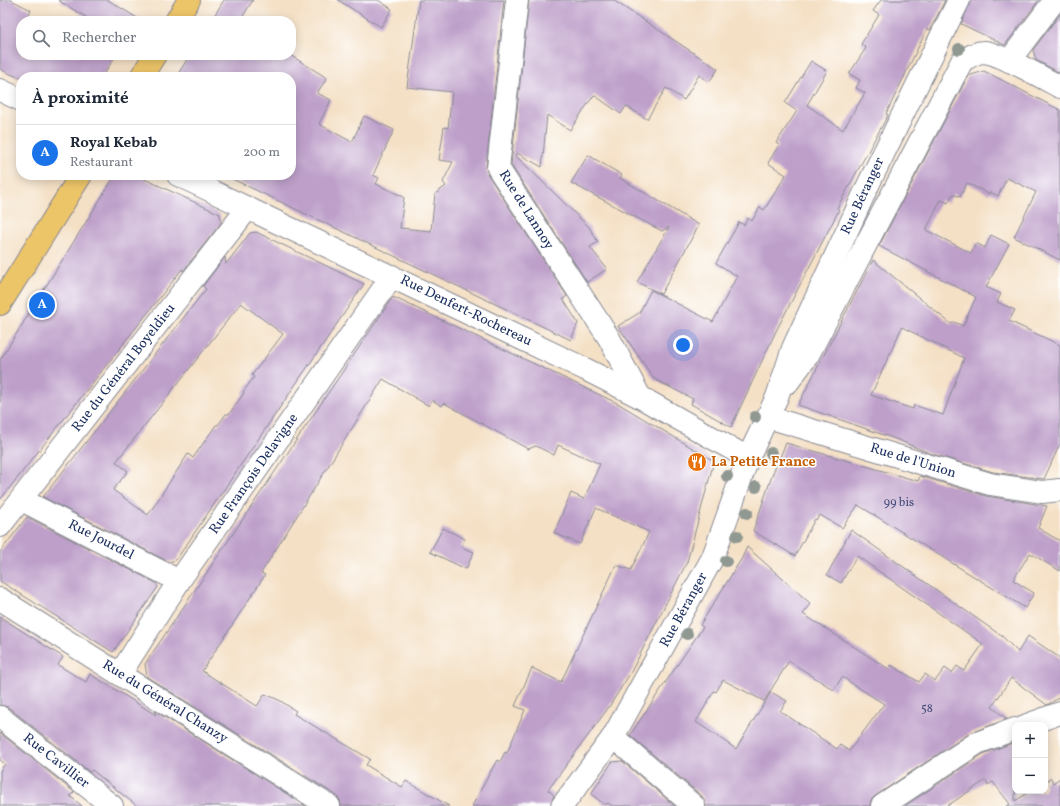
<!DOCTYPE html>
<html lang="fr">
<head>
<meta charset="utf-8">
<style>
	body { margin:0; font-family:Vollkorn,serif; background:#f6f6f7; color:#1f2937 }
	.controls { position:absolute; right:12px; bottom:12px; display:grid; overflow:hidden; border-radius:8px; box-shadow:0 2px 10px #0003 }
	.controls button { width:36px; height:36px; display:grid; place-items:center; padding:0; border:0; border-bottom:1px solid #e0e1e3; background:#fff; color:#1f2937; font:20px sans-serif }
	.you { position:absolute; left:683px; top:345px; width:14px; height:14px; margin:-10px; border:3px solid #fff; border-radius:50%; background:#1a73e8; box-shadow:0 0 0 6px #1a73e833 }
	.badge { display:grid; place-items:center; width:26px; height:26px; border-radius:50%; background:#1a73e8; color:#fff; font-size:13px; font-weight:700 }
	.pin { position:absolute; translate:-50% -50%; border:2px solid #fff; box-shadow:0 1px 4px #0006 }
	.list { margin:0; padding:0; list-style:none }
	h2 { display:flex; justify-content:space-between; align-items:center; height:52px; margin:0; padding:0 16px; font-size:17px }
	h2 small { font-size:13px; font-weight:400; color:#747a83 }
	.list li { display:grid; grid-template-columns:26px 1fr auto; gap:12px; align-items:center; box-sizing:border-box; height:56px; padding:0 16px; border-top:1px solid #e0e1e3 }
	.list b { display:block; font-size:15px; white-space:nowrap }
	.list p { margin:0; font-size:13px; white-space:nowrap; color:#747a83 }
	.list em { font-size:13px; font-style:normal; color:#747a83 }
	.icon { flex:none; width:22px; height:22px; fill:none; stroke:currentColor; stroke-width:2; stroke-linecap:round; stroke-linejoin:round }
	.map { position:relative; flex:none; width:1060px; height:806px; overflow:hidden }
	.search { position:absolute; background:#fff; box-shadow:0 2px 10px #0003; left:16px; top:16px; width:280px; height:44px; display:flex; align-items:center; gap:10px; box-sizing:border-box; padding:0 14px; border-radius:16px; color:#747a83; font-size:15px }
	.panel { position:absolute; background:#fff; box-shadow:0 2px 10px #0003; left:16px; top:72px; width:280px; height:108px; border-radius:16px }
	.map>svg:first-child { display:block }
	.building { fill:#bd9fc9; fill-rule:evenodd }
	.lines { fill:none; stroke-linecap:round; stroke-linejoin:round }
	.minor-casing { stroke:#888892; stroke-width:24 }
	.primary-casing { stroke:#888892; stroke-width:24 }
	.minor { stroke:#fff; stroke-width:22 }
	.primary { stroke:#edc569; stroke-width:22 }
	.tree { fill:#909892 }
	.labels { text-anchor:middle; dominant-baseline:central; stroke-width:3; stroke-linejoin:round; paint-order:stroke }
	.number-label { font-size:12px; fill:#444b79 }
	.street-label { font-size:14px; fill:#1b2f5e; stroke:#fff }
	.food-label { font-size:14px; font-weight:bold; fill:#c56008; stroke:#fff; text-anchor:start }
</style>
</head>
<body>
<div class="map">
<svg width="1060" height="806" viewBox="0 0 1060 806">
	<rect width="100%" height="100%" fill="#fff"/>
	<filter id="ink" filterUnits="userSpaceOnUse"><feTurbulence type="fractalNoise" baseFrequency=".025" numOctaves="2"/><feDisplacementMap in="SourceGraphic" scale="8" xChannelSelector="R" yChannelSelector="G"/><feConvolveMatrix kernelMatrix="1 2 1 2 8 2 1 2 1" color-interpolation-filters="sRGB"/></filter>
	<filter id="wash" filterUnits="userSpaceOnUse"><feTurbulence type="fractalNoise" baseFrequency=".012" numOctaves="4" result="noise"/><feDisplacementMap in="SourceGraphic" scale="16" xChannelSelector="R" yChannelSelector="G"/><feGaussianBlur stdDeviation="0.9" result="paint"/><feColorMatrix in="noise" values="0 0 0 0 0 0 0 0 0 0 0 0 0 0 0 0 0 1.4 0 .05"/><feComposite in="paint" operator="in"/></filter>
	<g filter="url(#wash)">
		<rect width="100%" height="100%" fill="#f4e0c5"/>
		<g id="blocks">
			<g class="building">
				<polygon points="0,0 11,0 31,10 26,21 21,21 21,55 116,55 102,77 18,77 8,73 0,69"/>
				<polygon points="58,0 108,0 142,21 92,21"/>
				<polygon points="224,0 253,0 240,21 211,21"/>
				<polygon points="338,0 378,0 392,9 381,27"/>
				<polygon points="419,0 504,0 486,167 488,175 567,296 563,299 578,323 571,340 224,175 291,175 291,77 176,77 190,55 290,55 327,78 317,93 331,100 319,124 352,142 364,116 394,130 373,175 379,178 376,184 404,197 400,228 431,231 435,194 446,186 443,182 453,162 439,160 444,127 448,128 452,92 407,87"/>
				<polygon points="529,0 613,0 718,69 709,82 699,75 684,100 666,88 647,119 626,106 621,114 594,95 570,130 547,115 542,167 517,153 515,155 589,227 598,242 590,247 607,269 587,282 511,165"/>
				<polygon points="881,0 945,0 930,30 927,29 886,114 888,115 837,208 839,210 776,331 731,427 691,404 693,399 654,379 618,326 639,313 651,290 713,322 737,276 716,263 739,222 744,225 748,218 752,221 760,207 764,210 786,175 768,163 779,145 776,143 797,111 785,103 811,61 827,71 807,105 843,130 865,93 856,88 860,80 849,74 866,48 861,44 879,15 873,11"/>
				<polygon points="971,0 1039,0 1005,45 961,24"/>
				<polygon points="1060,14 1060,73 1036,60 1033,50"/>
				<path d="M 984,71 L 1060,110 L 1060,260 L 1014,237 L 1036,192 L 1007,178 L 998,196 L 990,192 L 989,194 L 967,183 L 960,197 L 953,194 L 948,203 L 941,200 L 926,230 L 971,253 L 976,243 L 985,248 L 991,235 L 1009,244 L 986,287 L 1001,294 L 997,302 L 1015,310 L 1009,321 L 1060,345 L 1060,444 L 1044,479 L 993,472 L 929,453 L 901,441 L 798,405 L 873,260 L 951,324 L 954,322 L 963,326 L 976,297 L 879,246 L 968,76 ZM 902,327 L 964,358 L 943,415 L 914,405 L 913,409 L 871,395 Z"/>
				<polygon points="588,155 622,175 620,178 699,225 661,294 637,282 669,227 662,231 571,183"/>
				<polygon points="118,175 136,175 220,214 221,223 183,271 182,269 172,282 0,500 0,360 114,177"/>
				<path d="M 256,232 L 364,284 L 176,560 L 169,562 L 43,497 L 206,289 L 203,286 L 225,257 L 226,264 L 250,233 ZM 241,303 L 283,334 L 252,375 L 254,377 L 243,392 L 244,393 L 229,414 L 226,414 L 218,425 L 216,425 L 193,458 L 188,454 L 148,515 L 113,490 L 128,471 L 116,462 Z"/>
				<polygon points="393,297 619,404 714,461 687,562 631,672 609,707 548,790 554,795 550,806 472,806 497,760 500,762 505,752 507,753 525,710 515,706 532,668 561,682 616,565 631,570 649,532 596,508 580,544 554,533 571,493 584,499 600,464 558,445 554,455 536,446 528,449 444,403 442,406 432,400 429,406 383,379 261,573 265,575 202,671 257,706 265,694 279,700 296,711 294,714 370,759 366,765 402,787 406,781 449,806 341,806 340,800 336,795 147,677 145,664"/>
				<polygon points="786,443 918,481 920,476 986,496 1047,506 1038,528 1060,541 1060,571 1030,553 1013,580 1034,593 1025,608 858,505 842,528 820,515 816,520 815,519 795,556 753,531 773,473"/>
				<polygon points="27,517 156,583 158,587 113,652 0,581 0,552"/>
				<polygon points="443,528 465,539 461,547 474,552 466,569 430,552"/>
				<path d="M 851,530 L 1003,637 L 1018,652 L 1028,636 L 1060,658 L 1060,697 L 1047,705 L 1011,678 L 992,707 L 1007,719 L 970,733 L 875,796 L 871,800 L 870,806 L 706,806 L 702,796 L 630,735 L 703,627 L 700,625 L 742,558 L 747,547 L 811,604 L 803,614 L 884,666 L 889,669 L 891,665 L 919,682 L 925,674 L 935,681 L 945,668 L 952,673 L 957,666 L 964,671 L 983,644 L 857,556 L 841,583 L 827,575 ZM 789,661 L 834,690 L 842,677 L 884,704 L 849,751 L 840,745 L 837,749 L 780,711 L 787,701 L 771,692 L 736,749 L 696,722 L 714,691 L 716,692 L 723,680 L 764,701 Z"/>
				<polygon points="0,617 63,657 58,665 86,682 90,674 156,715 155,711 306,806 137,806 92,770 90,772 8,707 0,705"/>
				<polygon points="0,733 74,792 70,796 82,806 0,806 0,771 5,764 0,760"/>
				<polygon points="1015,742 1015,801 1031,791 1045,791 1045,782 1051,778 1053,783 1060,778 1060,806 1007,806 1010,804 993,782 988,785 986,780 947,806 905,806 983,754"/>
				<polygon points="622,761 675,806 612,806 608,803 605,805 591,794 612,762"/>
			</g>
		</g>
	</g>
	<g filter="url(#ink)">
		<use href="#blocks" fill-opacity="0" stroke="#888892" stroke-width="1"/>
		<g class="lines">
			<g class="minor-casing">
				<g id="minor">
					<polyline points="517,0 498,168 609,338 640,397"/>
					<polyline points="1009,61 1055,0"/>
					<polyline points="0,90 21,100"/>
					<polyline points="178,175 585,369 640,397 748,458"/>
					<path d="M 788,382 L 808,355 L 962,61 C 969,57 976,52 984,52 C 999,53 1045,79 1060,87"/>
					<polyline points="768,417 990,484 1042,492 1060,490"/>
					<polyline points="22,500 179,581"/>
					<polyline points="0,526 248,208"/>
					<polyline points="0,599 329,806"/>
					<polyline points="120,674 179,581 392,276"/>
					<polyline points="0,717 112,806"/>
					<polyline points="1027,725 1060,713"/>
					<polyline points="613,737 694,806"/>
					<polyline points="562,806 613,737 713,557 748,458 777,397 793,348 870,181 959,0"/>
					<polyline points="882,806 977,743 1015,729"/>
				</g>
			</g>
			<g class="primary-casing">
				<g id="primary">
					<polyline points="176,21 189,0"/>
					<polyline points="141,77 155,55"/>
					<polyline points="0,304 81,175"/>
				</g>
			</g>
			<use href="#minor" class="minor"/>
			<use href="#primary" class="primary"/>
		</g>
		<g class="tree">
			<circle cx="959" cy="49" r="6"/>
			<circle cx="755" cy="417" r="6"/>
			<circle cx="771" cy="453" r="6"/>
			<circle cx="727" cy="476" r="6"/>
			<circle cx="756" cy="487" r="6"/>
			<circle cx="747" cy="513" r="6"/>
			<circle cx="737" cy="536" r="6"/>
			<circle cx="726" cy="561" r="6"/>
			<circle cx="687" cy="634" r="6"/>
		</g>
	</g>
	<defs>
		<g id="restaurant-disc" transform="scale(1)"><circle r="9.5" fill="#e8710a" stroke="#fff"/><path d="M-5-6h1v4h1v-4h1v4h1v-4h1v5L-1.5 .5V6h-2V.5L-5-1ZM5-6V6H3V1.5H1.5Q1.5-4 5-6Z" fill="#fff"/></g>
	</defs>
	<g fill-rule="evenodd">
		<use href="#restaurant-disc" x="697" y="462"/>
	</g>
	<g class="labels">
		<g class="number-label">
			<text x="899" y="503">99 bis</text>
			<text x="927" y="709">58</text>
		</g>
		<g class="street-label">
			<text transform="translate(863 196) rotate(-65)">Rue Béranger</text>
			<text transform="translate(526 210) rotate(58)">Rue de Lannoy</text>
			<text transform="translate(466 311) rotate(26)">Rue Denfert-Rochereau</text>
			<text transform="translate(124 368) rotate(-52)">Rue du Général Boyeldieu</text>
			<text transform="translate(913 461) rotate(17)">Rue de l'Union</text>
			<text transform="translate(254 474) rotate(-55)">Rue François Delavigne</text>
			<text transform="translate(101 540) rotate(27)">Rue Jourdel</text>
			<text transform="translate(684 610) rotate(-61)">Rue Béranger</text>
			<text transform="translate(165 702) rotate(32)">Rue du Général Chanzy</text>
			<text transform="translate(56 761) rotate(38)">Rue Cavillier</text>
		</g>
		<g class="food-label">
			<text x="711" y="462">La Petite France</text>
		</g>
	</g>
</svg>
<div class="controls">
<button>+</button>
<button>−</button>
</div>
<div class="you"></div>
<div class="pin badge" style="left:42px;top:305px">A</div>
<div class="search"><svg class="icon" aria-label="search" viewBox="0 0 24 24"><circle cx="10" cy="10" r="6"/><path d="M15 15l6 6"/></svg>Rechercher</div>
<section class="panel">
<h2>À proximité<small></small></h2>
<ul class="list">
<li><span class="badge">A</span><div><b>Royal Kebab</b><p>Restaurant</p></div><em>200 m</em></li>
</ul>
</section>
</div>
</body>
</html>
